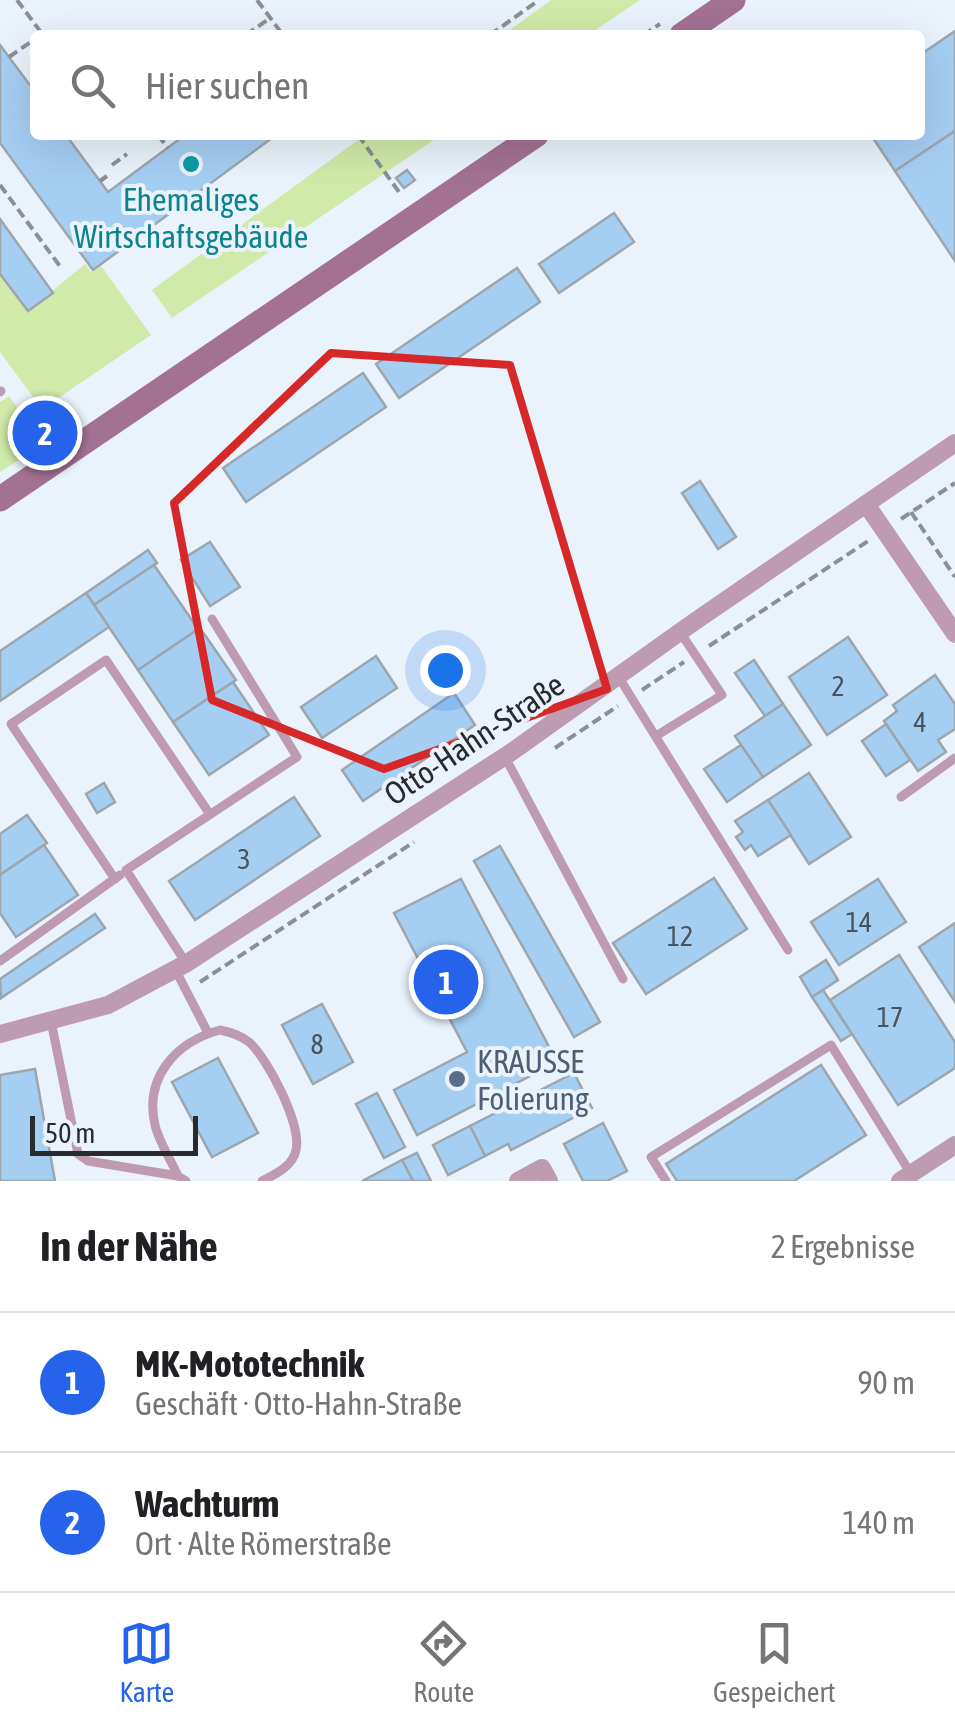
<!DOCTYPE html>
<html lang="de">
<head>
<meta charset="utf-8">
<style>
	body { margin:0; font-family:"Asap Condensed",sans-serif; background:#f2f2f2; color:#202124 }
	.scale { position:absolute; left:30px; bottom:25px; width:168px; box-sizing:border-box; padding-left:10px; border:5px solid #282b2e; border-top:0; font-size:28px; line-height:35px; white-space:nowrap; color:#282b2e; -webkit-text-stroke:8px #eaf3fb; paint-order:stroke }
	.you { position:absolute; left:445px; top:670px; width:35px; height:35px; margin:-25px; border:8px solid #fff; border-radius:50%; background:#1a73e8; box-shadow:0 0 0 15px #1a73e833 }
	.badge { display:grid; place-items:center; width:65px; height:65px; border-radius:50%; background:#2563eb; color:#fff; font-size:32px; font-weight:700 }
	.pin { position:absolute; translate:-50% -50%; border:5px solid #fff; box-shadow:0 2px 10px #0006 }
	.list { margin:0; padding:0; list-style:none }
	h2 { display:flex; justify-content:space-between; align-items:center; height:130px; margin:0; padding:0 40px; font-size:42px }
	h2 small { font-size:32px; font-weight:400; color:#757577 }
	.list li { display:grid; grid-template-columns:65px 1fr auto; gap:30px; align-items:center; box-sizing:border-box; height:140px; padding:0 40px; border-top:2px solid #e0e0e0 }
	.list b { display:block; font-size:38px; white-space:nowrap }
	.list p { margin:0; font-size:32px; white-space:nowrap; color:#757577 }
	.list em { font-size:32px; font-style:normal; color:#757577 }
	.icon { flex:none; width:55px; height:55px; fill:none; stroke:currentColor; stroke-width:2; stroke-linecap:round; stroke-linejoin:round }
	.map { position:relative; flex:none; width:955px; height:1181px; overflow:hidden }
	.search { position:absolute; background:#fff; box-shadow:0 10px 40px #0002; left:30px; right:30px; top:30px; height:110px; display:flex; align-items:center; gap:25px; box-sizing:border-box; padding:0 35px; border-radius:10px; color:#757577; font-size:38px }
	.sheet { height:410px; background:#fff }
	nav { display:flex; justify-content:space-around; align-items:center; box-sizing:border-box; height:140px; border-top:2px solid #e0e0e0; background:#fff; font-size:28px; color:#757577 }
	nav a { display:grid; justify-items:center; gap:5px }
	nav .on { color:#2563eb }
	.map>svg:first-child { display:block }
	.green { fill:#d0eaa9 }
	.building { fill:#a5cef3; stroke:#9ea6ad; stroke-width:2.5 }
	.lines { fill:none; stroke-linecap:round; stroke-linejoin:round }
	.path { stroke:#8a9095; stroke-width:4; stroke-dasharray:10 5; stroke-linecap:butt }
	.lane { stroke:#be9bb1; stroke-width:9 }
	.street { stroke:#be9bb1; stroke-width:18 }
	.secondary { stroke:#a37192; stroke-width:25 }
	.marked { fill:none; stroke:#d62828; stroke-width:8; stroke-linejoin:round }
	.culture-dot { fill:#0f9aa8; stroke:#eaf3fb; stroke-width:4 }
	.service-dot { fill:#5c6f8a; stroke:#eaf3fb; stroke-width:4 }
	.labels { text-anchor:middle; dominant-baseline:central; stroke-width:8; stroke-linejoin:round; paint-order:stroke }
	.number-label { font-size:28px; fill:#47545f }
	.culture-label { font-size:32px; fill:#0d838f; stroke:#eaf3fb }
	.street-label { font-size:32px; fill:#282b2e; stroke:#eaf3fb }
	.service-label { font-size:32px; fill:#4e5e75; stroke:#eaf3fb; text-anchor:start }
</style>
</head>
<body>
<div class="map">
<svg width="955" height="1181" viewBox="0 0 955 1181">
	<rect width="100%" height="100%" fill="#eaf3fb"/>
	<g class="green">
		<polygon points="551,0 640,0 588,35 503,35"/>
		<polygon points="365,135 441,135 172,318 152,290"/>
		<polygon points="85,264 92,273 101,266 151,335 42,409 0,352 0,274 28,311"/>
		<polygon points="9,396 43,445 0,472 0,402"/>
	</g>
	<g class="building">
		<polygon points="955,31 955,131 895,171 871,135 920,135 920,55"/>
		<polygon points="0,45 35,92 35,135 66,135 108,192 185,135 276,135 93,270 0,143"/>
		<polygon points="955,131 955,261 895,171"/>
		<polygon points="407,170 415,180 404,188 396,178"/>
		<polygon points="614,213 634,242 559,293 539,264"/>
		<polygon points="0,219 53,293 28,311 0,274"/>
		<polygon points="517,268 540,302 399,398 376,364"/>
		<polygon points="363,373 386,407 246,502 223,468"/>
		<polygon points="48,421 58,435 43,446 33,432"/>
		<polygon points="700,481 736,537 718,549 682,493"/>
		<polygon points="210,542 240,587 210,606 181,560"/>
		<polygon points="148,550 157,563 94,605 86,593"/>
		<polygon points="154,565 198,629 138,670 94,605"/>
		<polygon points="86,593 109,627 0,701 0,651"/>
		<polygon points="200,628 236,680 173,722 138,670"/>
		<polygon points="848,637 887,695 827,735 789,677"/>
		<polygon points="376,656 397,688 322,738 301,707"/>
		<polygon points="754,660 783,704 765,716 735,673"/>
		<polygon points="935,675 955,704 955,729 938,740 946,752 918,771 884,721 897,711 893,705"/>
		<polygon points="233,682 269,735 209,775 173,722"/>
		<polygon points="454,693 475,725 363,801 342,770"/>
		<polygon points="783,704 811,745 763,777 735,736"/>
		<polygon points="886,724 910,760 886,776 862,741"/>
		<polygon points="741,745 763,777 727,802 704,769"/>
		<polygon points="809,773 851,837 809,864 768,800"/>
		<polygon points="104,783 115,802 97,813 86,794"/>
		<polygon points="294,797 320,836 195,920 169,881"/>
		<polygon points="768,800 791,835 758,856 751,845 745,850 736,837 743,832 735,821"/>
		<polygon points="27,815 47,843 0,875 0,834"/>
		<polygon points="44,845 78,895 16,937 0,913 0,875"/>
		<polygon points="500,846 600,1022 574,1037 474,861"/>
		<polygon points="714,878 747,929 646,994 613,943"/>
		<polygon points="461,879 557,1062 417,1135 394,1090 467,1052 394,913"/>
		<polygon points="878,879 906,922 839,965 811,922"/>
		<polygon points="95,914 105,928 1,998 0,979"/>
		<polygon points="955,923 955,1002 919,947"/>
		<polygon points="899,955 955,1042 955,1068 898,1105 830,1000"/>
		<polygon points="826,960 838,980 812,997 800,977"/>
		<polygon points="823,990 852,1034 841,1041 812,997"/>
		<polygon points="322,1004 353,1062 313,1084 282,1025"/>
		<polygon points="218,1058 258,1133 212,1157 172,1082"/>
		<polygon points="821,1065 866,1135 794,1181 677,1181 666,1164"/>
		<polygon points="35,1069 55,1181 0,1181 0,1075"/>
		<polygon points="574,1073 592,1108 511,1150 508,1144 485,1156 470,1126"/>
		<polygon points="377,1093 405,1147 384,1158 356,1104"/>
		<polygon points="603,1123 627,1171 607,1181 583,1181 564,1144"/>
		<polygon points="470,1126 485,1156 448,1175 433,1145"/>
		<polygon points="417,1153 431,1181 413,1181 402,1160"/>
		<polygon points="402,1160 413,1181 362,1181"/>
	</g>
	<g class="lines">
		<g class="path">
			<polyline points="17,0 43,35"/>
			<polyline points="257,0 283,35"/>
			<polyline points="246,35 270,18"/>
			<polyline points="490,35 539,0"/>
			<polyline points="643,35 660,24"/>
			<polyline points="9,57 35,39"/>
			<polyline points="158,135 168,148"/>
			<polyline points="358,135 399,192"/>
			<polyline points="112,165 127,154"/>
			<polyline points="100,181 107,176"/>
			<polyline points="0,185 62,269"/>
			<polyline points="911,512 955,577"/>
			<polyline points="901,519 955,483"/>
			<polyline points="709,646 868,541"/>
			<polyline points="642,690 684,662"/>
			<polyline points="555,748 618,706"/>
			<polyline points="200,982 414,842"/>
		</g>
		<g class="lane">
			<polyline points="0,392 1,391"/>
			<polyline points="618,676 788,950"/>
			<polyline points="656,736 722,695 680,632"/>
			<polyline points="505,757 623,979"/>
			<polyline points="901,797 955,758"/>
			<polyline points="115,879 11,724 106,660 209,813"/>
			<polyline points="0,961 120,875"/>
			<polyline points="186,963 126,870 297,757 212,619"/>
			<polyline points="175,969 208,1033"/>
			<polyline points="51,1021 78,1154 88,1161 178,1176 186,1181"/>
			<path d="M 178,1176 C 171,1160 159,1142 155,1125 C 144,1077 176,1042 220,1030 C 230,1032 241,1036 249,1042 C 268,1059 302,1125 296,1150 C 293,1166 276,1174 262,1181"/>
			<polyline points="666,1181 651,1157 831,1045 911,1174"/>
		</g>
		<g class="street">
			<polyline points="866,504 955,634"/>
			<polyline points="0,1034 108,1005 187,963 513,751 694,622 955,443"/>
			<polyline points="518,1181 542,1168 549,1181"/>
			<polyline points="900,1181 955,1145"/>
		</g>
		<g class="secondary">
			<polyline points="682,35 733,0"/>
			<polyline points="0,499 536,135"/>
		</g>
	</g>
	<path class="marked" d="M 331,353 L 510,365 L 607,689 L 384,769 L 212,700 L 174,503 Z"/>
	<circle class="culture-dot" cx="191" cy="164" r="10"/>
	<circle class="service-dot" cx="457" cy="1079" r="10"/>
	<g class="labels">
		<g class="number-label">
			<text x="838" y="686">2</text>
			<text x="920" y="722">4</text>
			<text x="244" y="859">3</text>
			<text x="859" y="922">14</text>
			<text x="680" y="936">12</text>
			<text x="890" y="1017">17</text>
			<text x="317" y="1044">8</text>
		</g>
		<g class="culture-label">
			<text x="191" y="199">Ehemaliges<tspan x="191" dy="37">Wirtschaftsgebäude</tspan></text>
		</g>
		<g class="street-label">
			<text transform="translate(474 739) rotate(-34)">Otto-Hahn-Straße</text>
		</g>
		<g class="service-label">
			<text x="477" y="1061">KRAUSSE<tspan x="477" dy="37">Folierung</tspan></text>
		</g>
	</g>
</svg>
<div class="scale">50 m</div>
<div class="you"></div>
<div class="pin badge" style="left:446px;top:982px">1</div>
<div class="pin badge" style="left:45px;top:433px">2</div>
<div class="search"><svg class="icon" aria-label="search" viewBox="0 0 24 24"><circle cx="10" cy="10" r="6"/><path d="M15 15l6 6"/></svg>Hier suchen</div>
</div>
<section class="sheet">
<h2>In der Nähe<small>2 Ergebnisse</small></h2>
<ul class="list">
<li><span class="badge">1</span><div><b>MK-Mototechnik</b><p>Geschäft · Otto-Hahn-Straße</p></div><em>90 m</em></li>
<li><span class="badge">2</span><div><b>Wachturm</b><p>Ort · Alte Römerstraße</p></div><em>140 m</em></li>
</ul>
</section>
<nav>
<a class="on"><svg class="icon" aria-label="map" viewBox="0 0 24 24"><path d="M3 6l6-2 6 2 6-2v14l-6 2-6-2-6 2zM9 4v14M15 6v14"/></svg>Karte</a>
<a><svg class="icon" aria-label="directions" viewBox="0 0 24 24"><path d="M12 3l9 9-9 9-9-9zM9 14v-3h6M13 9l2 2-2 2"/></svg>Route</a>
<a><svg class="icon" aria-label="saved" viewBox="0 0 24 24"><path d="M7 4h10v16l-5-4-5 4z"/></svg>Gespeichert</a>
</nav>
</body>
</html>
